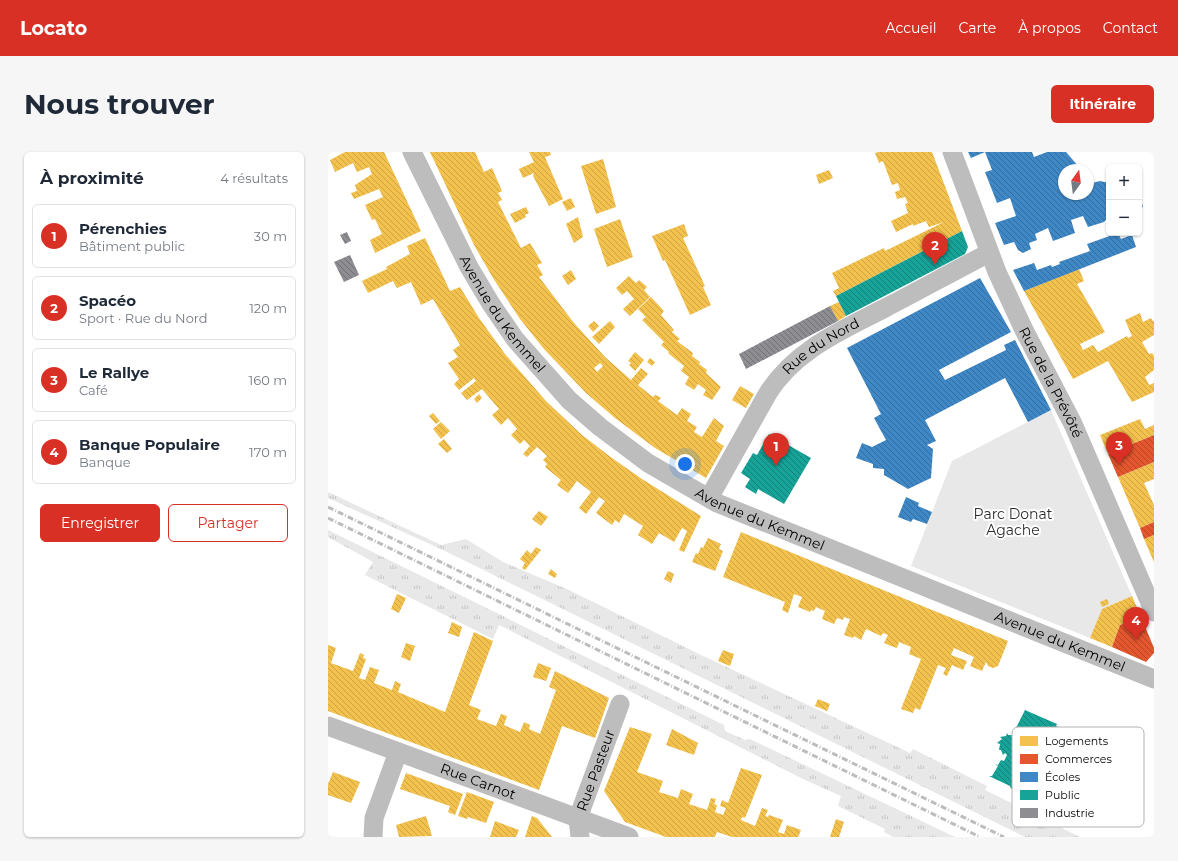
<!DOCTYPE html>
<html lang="fr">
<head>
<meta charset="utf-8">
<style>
	body { margin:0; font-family:Montserrat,sans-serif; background:#f6f6f7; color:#1f2937 }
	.controls { position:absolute; right:12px; top:12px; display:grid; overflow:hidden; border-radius:6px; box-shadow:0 1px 3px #0004 }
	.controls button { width:36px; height:36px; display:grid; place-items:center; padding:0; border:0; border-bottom:1px solid #e0e1e3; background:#fff; color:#1f2937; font:20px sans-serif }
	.compass { position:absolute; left:730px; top:12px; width:36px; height:36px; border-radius:50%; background:#fff; box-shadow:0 1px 3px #0004; rotate:14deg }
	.you { position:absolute; left:357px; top:312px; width:14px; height:14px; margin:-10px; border:3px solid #fff; border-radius:50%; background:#1a73e8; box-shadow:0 0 0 6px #1a73e833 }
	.badge { display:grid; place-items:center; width:26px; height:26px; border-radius:50%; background:#d93025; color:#fff; font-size:13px; font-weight:700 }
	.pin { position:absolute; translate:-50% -33px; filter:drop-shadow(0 1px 2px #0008) }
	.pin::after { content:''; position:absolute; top:21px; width:14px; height:12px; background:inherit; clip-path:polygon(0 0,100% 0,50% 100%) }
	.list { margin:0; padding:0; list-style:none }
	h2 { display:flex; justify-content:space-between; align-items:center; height:52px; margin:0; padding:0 16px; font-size:17px }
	h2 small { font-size:13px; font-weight:400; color:#747a83 }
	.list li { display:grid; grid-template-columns:26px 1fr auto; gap:12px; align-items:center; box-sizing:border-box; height:64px; margin:0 8px 8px; padding:0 8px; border:1px solid #e0e1e3; border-radius:6px }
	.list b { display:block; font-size:15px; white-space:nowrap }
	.list p { margin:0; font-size:13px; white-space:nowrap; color:#747a83 }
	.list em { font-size:13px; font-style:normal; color:#747a83 }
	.actions { display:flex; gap:8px; padding:12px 16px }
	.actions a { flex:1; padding:9px 0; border:1px solid #d93025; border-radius:6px; text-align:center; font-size:14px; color:#d93025 }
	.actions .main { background:#d93025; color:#fff }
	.map { position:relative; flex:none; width:826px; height:685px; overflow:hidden; border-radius:6px }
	header { display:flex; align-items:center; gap:24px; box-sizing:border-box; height:56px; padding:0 20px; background:#d93025; color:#fff }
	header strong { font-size:19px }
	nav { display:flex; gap:22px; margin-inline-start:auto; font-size:14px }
	.intro { display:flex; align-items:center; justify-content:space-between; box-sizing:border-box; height:96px; padding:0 24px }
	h1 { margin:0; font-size:28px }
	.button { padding:10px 18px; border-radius:6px; background:#d93025; color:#fff; font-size:14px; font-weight:700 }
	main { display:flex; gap:24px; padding:0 24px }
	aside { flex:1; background:#fff; border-radius:6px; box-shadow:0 1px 3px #0004 }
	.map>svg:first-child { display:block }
	.grass { fill:url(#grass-tufts) }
	.park { fill:#e8e8e8 }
	.homes { fill:url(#homes-back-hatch); fill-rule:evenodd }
	.shops { fill:url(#shops-back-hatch) }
	.schools { fill:url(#schools-back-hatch) }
	.public { fill:url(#public-back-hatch) }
	.industry { fill:url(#industry-back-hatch) }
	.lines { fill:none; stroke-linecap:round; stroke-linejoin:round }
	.minor { stroke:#bdbdbd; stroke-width:19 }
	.rail { stroke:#bdbdbd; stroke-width:3; stroke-dasharray:6 2 1 2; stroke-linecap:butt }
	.labels { text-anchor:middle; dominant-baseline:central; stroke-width:4; stroke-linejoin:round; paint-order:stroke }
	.street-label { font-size:14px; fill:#000; stroke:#fff }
	.park-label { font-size:14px; fill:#2d2d2d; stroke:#fff }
	.key { fill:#fff; stroke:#b2b2b2; stroke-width:1 }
	.key-label { font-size:11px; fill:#000 }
</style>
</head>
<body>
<header>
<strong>Locato</strong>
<nav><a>Accueil</a><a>Carte</a><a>À propos</a><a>Contact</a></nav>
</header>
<div class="intro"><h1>Nous trouver</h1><a class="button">Itinéraire</a></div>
<main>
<aside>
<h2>À proximité<small>4 résultats</small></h2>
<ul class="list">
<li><span class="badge">1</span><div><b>Pérenchies</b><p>Bâtiment public</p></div><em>30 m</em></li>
<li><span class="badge">2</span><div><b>Spacéo</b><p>Sport · Rue du Nord</p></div><em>120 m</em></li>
<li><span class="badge">3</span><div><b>Le Rallye</b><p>Café</p></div><em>160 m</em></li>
<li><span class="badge">4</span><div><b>Banque Populaire</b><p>Banque</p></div><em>170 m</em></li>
</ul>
<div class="actions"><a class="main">Enregistrer</a><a>Partager</a></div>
</aside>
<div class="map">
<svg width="826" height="685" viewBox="0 0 826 685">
	<defs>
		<pattern id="grass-tufts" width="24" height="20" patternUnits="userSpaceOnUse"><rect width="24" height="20" fill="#e8e8e8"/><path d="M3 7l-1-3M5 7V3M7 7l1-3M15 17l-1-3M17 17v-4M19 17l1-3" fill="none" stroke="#c5c5c5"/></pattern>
		<pattern id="homes-back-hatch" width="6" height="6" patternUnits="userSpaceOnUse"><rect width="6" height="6" fill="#f2c14e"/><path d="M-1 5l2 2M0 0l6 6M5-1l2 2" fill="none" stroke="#cea442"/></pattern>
		<pattern id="shops-back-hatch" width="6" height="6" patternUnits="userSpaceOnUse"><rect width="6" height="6" fill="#e4572e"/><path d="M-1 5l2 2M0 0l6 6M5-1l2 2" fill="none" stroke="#b64625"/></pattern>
		<pattern id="schools-back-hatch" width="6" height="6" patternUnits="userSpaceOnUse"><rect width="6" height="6" fill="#3f88c5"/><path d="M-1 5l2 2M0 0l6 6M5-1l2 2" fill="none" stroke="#326d9e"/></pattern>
		<pattern id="public-back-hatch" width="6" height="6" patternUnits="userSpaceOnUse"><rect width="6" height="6" fill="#17a398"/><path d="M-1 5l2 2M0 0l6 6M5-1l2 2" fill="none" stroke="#12827a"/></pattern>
		<pattern id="industry-back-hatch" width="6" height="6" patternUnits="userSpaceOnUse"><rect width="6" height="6" fill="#8d8d92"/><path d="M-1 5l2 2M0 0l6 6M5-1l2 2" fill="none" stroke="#717175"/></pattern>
	</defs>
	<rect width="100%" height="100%" fill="#fff"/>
	<g class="grass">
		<polygon points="0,340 113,393 138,387 175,410 241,438 371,502 582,601 585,597 659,634 657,638 752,685 697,685 115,398 0,346"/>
		<polygon points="0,378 396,573 397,579 417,588 422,587 627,685 565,685 556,680 557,677 510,654 513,644 475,627 171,473 165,487 37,423 45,410 0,385"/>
	</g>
	<polygon class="park" points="723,258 804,444 774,457 762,486 583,414 624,309"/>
	<g class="homes">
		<polygon points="17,0 56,0 93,79 47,101 42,88 54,82 47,67 44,68 37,53 55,45 51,37 26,47 23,41 29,39 27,33 44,22 41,15 29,20 25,11 7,20 2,8"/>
		<path d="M 102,0 L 147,0 L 156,20 L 164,16 L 174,39 L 170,41 L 174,48 L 170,50 L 193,96 L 202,91 L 214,111 L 209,113 L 215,123 L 211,125 L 246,171 L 277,205 L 303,228 L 313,216 L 320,222 L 310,233 L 325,245 L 327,243 L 330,244 L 333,246 L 330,249 L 349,263 L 354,256 L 363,262 L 359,269 L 369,275 L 366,280 L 374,285 L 386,266 L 396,274 L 388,289 L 396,294 L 378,326 L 327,296 L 287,266 L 258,241 L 216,197 L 192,167 L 165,126 L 146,93 ZM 272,211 L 275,214 L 269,220 L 266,216 Z"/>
		<polygon points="201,0 222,0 223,3 217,5 235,47 221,54 205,24 206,21 195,26 191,17 206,10"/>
		<polygon points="550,0 604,0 634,79 508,144 505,139 511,136 504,121 556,96 557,99 616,70 601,75 598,69 585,74 585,72 568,80 563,69 580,61 577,52 580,51 577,45 569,47 567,40 572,38 570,31 564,33 555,9 551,11 547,1"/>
		<polygon points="275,7 288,55 268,62 253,14"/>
		<polygon points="501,18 505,26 491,32 488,23"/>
		<polygon points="243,46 247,55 239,59 234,50"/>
		<polygon points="198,55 201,61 197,63 198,65 187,71 182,62"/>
		<polygon points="250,65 255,85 246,91 238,72"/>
		<polygon points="292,67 305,105 279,115 266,77"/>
		<polygon points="356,72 360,84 355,86 377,134 375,135 383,153 362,163 337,108 335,109 324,84"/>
		<polygon points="97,86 122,139 132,135 151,166 177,202 218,249 254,283 284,306 314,327 373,364 356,400 351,398 359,379 354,376 346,390 331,381 324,392 310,383 315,374 296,362 291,371 287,368 284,373 268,361 277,349 271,345 258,362 251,356 263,340 249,329 240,341 229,333 233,328 217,315 219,312 215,308 219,304 209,295 199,305 195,302 202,294 196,288 192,292 183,283 189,277 180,266 173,273 164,263 171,257 154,237 139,248 133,241 148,229 146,226 131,238 126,232 131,227 120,211 130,205 125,198 132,193 105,147 93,153 83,130 69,136 65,129 40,141 34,129 59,117 58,115 82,102 79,94"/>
		<polygon points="751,117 756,129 749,132 777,180 752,192 755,198 765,193 770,200 799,184 800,186 804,184 797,168 812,161 815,170 823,166 825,169 826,169 826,183 814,190 821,202 824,201 826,204 826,218 817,225 821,233 826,231 826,240 804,250 780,209 745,227 696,139"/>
		<polygon points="243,118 248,127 240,133 234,124"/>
		<polygon points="301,124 308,131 311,128 319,135 316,138 322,145 302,164 295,157 306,147 299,139 294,143 288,136"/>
		<polygon points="323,145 336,159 333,163 346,178 344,180 352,187 349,189 365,201 364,204 372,210 371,212 379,218 378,221 393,235 384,248 375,243 378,238 370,232 366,238 357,232 361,225 353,219 356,214 340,201 341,200 333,193 336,190 314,168 318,165 310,157"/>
		<polygon points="511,150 518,164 510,169 502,154"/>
		<polygon points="266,169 271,174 265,180 260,174"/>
		<polygon points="282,169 287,175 271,192 264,185"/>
		<polygon points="307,200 316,208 307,219 301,213 303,211 300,209"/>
		<polygon points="322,206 327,210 324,214 319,210"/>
		<polygon points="412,234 426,242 418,256 404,248"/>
		<polygon points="151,242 154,246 149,251 146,247"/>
		<polygon points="105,261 112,269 108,272 101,264"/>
		<polygon points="812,267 817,277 826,273 826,283 780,302 772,283"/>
		<polygon points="113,270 122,279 113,287 105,277"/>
		<polygon points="116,287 124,297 119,301 110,292"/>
		<polygon points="826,310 826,327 816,331 826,353 826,370 812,376 790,325"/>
		<polygon points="211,359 220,365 213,374 204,367"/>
		<polygon points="413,380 680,489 670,514 665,516 660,514 658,510 654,519 642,514 646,505 626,496 623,503 639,509 635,518 624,513 619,524 615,522 618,516 610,513 592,558 587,556 585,561 573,557 593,507 581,502 583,495 571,490 569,496 563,494 556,491 560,483 555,481 553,484 538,477 533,488 526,484 525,486 516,483 522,467 516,465 515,468 509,466 506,472 494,467 497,459 488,455 486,459 483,458 482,460 470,455 474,445 466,442 460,461 454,458 457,450 395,425"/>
		<polygon points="826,383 826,410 816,387"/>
		<polygon points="380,386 393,392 391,397 395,399 387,419 364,410 368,401 370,402 373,395 375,396"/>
		<polygon points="208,395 213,398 197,418 194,416 197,411 192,407 199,398 203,402"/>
		<polygon points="223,417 229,422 227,426 220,422"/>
		<polygon points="340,419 346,422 343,431 336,427"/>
		<polygon points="69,442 78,446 71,461 63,457"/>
		<polygon points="804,444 813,465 792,473 784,495 762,486 774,457"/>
		<polygon points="779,447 781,452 774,455 772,450"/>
		<polygon points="124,470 134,475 131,485 120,481"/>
		<polygon points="146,480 165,489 141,553 153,558 149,567 168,574 173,562 179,564 176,573 192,580 196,570 202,573 201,577 212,582 228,538 221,535 227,519 281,546 267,586 234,574 211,638 0,559 0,493 8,496 3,511 25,519 32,501 36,503 35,506 38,507 31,526 37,528 42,515 51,518 46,531 64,538 67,529 73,532 70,540 117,560"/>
		<polygon points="78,491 87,494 82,509 73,505"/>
		<polygon points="395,498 406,502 402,514 390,509"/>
		<polygon points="210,511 223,516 218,529 205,525"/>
		<polygon points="490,547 502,552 499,559 487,554"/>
		<polygon points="302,575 324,582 309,620 335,629 331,640 350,646 353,637 365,642 361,652 379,658 383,646 388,647 386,652 389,653 387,660 395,663 398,656 392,654 394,648 400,651 413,616 434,623 417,666 414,665 413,668 427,674 434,656 440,658 437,664 440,665 441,663 455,668 450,680 456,682 459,673 473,678 470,685 404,685 389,680 387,685 338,685 297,670 276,639"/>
		<polygon points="344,577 370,591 366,603 338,593"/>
		<polygon points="5,620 32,630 23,651 0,643 0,632"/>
		<polygon points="78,621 135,642 127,663 120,660 122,654 72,637"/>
		<polygon points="139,640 166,650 158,671 140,665 139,667 130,664"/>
		<polygon points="98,664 104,684 71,685 68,673"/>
		<polygon points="204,664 209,666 224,685 197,685"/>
		<polygon points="508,667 516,670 511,685 502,685"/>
		<polygon points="167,669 191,678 188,685 162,685"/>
	</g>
	<g class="shops">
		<polygon points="826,283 826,310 790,325 780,302"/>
		<polygon points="826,370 826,383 816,387 812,376"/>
		<polygon points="813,465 826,496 826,501 818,510 784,495 792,473"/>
	</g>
	<g class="schools">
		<polygon points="640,0 704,0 706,5 719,0 738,0 751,15 746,18 736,18 736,42 760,42 760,32 772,29 781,31 781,64 776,70 760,75 755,64 743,68 747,81 725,89 720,76 707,82 709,88 701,91 703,97 695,101 690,98 686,90 676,93 667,71 688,64 682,46 669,51 657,20 664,18 657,0 643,6"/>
		<polygon points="811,41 815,55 811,56"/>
		<polygon points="790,81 793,87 804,83 808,95 696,139 685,118 706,111 709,118 723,113 724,115 732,112 731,110 762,99 759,92"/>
		<polygon points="652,126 683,180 611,218 617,228 678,198 676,193 687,188 723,258 700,270 677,226 597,268 608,289 599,293 605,297 603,326 580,337 556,323 556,317 545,316 545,312 528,306 534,291 544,295 558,288 546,266 553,262 519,196"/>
		<polygon points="578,345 591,351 590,354 604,360 599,372 585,367 583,370 570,365"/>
	</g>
	<g class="public">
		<polygon points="634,79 640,95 637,102 518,164 508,144"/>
		<polygon points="441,282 483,306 456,352 430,337 428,342 417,335 422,327 413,321 425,301 429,303"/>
		<polygon points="697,558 729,572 728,574 736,578 737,576 739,576 738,578 747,583 749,581 751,582 750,584 759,589 760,587 762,587 762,592 760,592 755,602 764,607 765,605 766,608 775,612 777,611 778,613 789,619 792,618 792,622 789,622 785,630 788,634 786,637 782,637 779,643 781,647 780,650 775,650 772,658 772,662 769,662 769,660 757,654 756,656 755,655 755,653 746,649 745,650 743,650 744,648 735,643 730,654 732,655 728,658 727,656 718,651 715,652 716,649 706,645 705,647 703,646 704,644 696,640 695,642 693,641 694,640 685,636 683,637 682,634 661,624 664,624 670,614 667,612 670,613 673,608 676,609 679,603 677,601 675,603 673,598 671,598 672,592 669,591 674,587 672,585 678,584 679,581 680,583 684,583 684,580 688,584 692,577 688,576"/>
	</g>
	<g class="industry">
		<polygon points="19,80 23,89 17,92 12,83"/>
		<polygon points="22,103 31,123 16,130 6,110"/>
		<polygon points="502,154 510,169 418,217 411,202"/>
	</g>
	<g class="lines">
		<g class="minor">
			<path id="s1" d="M 84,0 L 141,115 L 163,152 L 187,187 L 241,248 L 272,275 L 320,311 L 389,351 L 826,527"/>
			<path id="s2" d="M 624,0 L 669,120 L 696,178 L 745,272 L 826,460"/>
			<path id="s3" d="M 381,346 L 440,241 C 467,198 513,179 557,156 C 592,138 626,119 661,101"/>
			<path id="s4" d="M 0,574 L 301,685"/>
			<polyline points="45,685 46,666 70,600"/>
			<path id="s5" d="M 252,685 L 250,666 L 292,552"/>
		</g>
		<g class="rail">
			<polyline points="0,355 676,685"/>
			<polyline points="0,366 652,685"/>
		</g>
	</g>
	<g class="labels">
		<g class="street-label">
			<text stroke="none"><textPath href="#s1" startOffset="186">Avenue du Kemmel</textPath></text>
			<text stroke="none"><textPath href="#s3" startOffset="192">Rue du Nord</textPath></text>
			<text stroke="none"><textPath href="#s2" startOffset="251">Rue de la Prévôté</textPath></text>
			<text stroke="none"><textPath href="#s1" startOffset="522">Avenue du Kemmel</textPath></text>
			<text stroke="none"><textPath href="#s1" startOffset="846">Avenue du Kemmel</textPath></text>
			<text stroke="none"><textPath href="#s5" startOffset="70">Rue Pasteur</textPath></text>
			<text stroke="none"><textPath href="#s4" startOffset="160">Rue Carnot</textPath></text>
		</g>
		<g class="park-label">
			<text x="685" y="362">Parc Donat<tspan x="685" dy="16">Agache</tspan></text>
		</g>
	</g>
	<rect x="684" y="575" width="132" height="100" rx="6" class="key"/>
	<rect x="692" y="584" width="18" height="10" fill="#f2c14e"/>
	<rect x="692" y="602" width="18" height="10" fill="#e4572e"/>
	<rect x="692" y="620" width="18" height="10" fill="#3f88c5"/>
	<rect x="692" y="638" width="18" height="10" fill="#17a398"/>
	<rect x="692" y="656" width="18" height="10" fill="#8d8d92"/>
	<g class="key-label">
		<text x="717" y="593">Logements</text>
		<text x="717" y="611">Commerces</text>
		<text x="717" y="629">Écoles</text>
		<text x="717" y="647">Public</text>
		<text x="717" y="665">Industrie</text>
	</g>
</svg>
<div class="controls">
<button>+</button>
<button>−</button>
</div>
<svg class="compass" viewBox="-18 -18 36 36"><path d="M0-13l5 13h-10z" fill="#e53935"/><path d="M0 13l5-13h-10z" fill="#747a83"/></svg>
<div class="you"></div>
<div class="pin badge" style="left:448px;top:314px">1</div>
<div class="pin badge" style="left:607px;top:113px">2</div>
<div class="pin badge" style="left:791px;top:313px">3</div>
<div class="pin badge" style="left:808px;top:488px">4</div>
</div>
</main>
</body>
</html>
